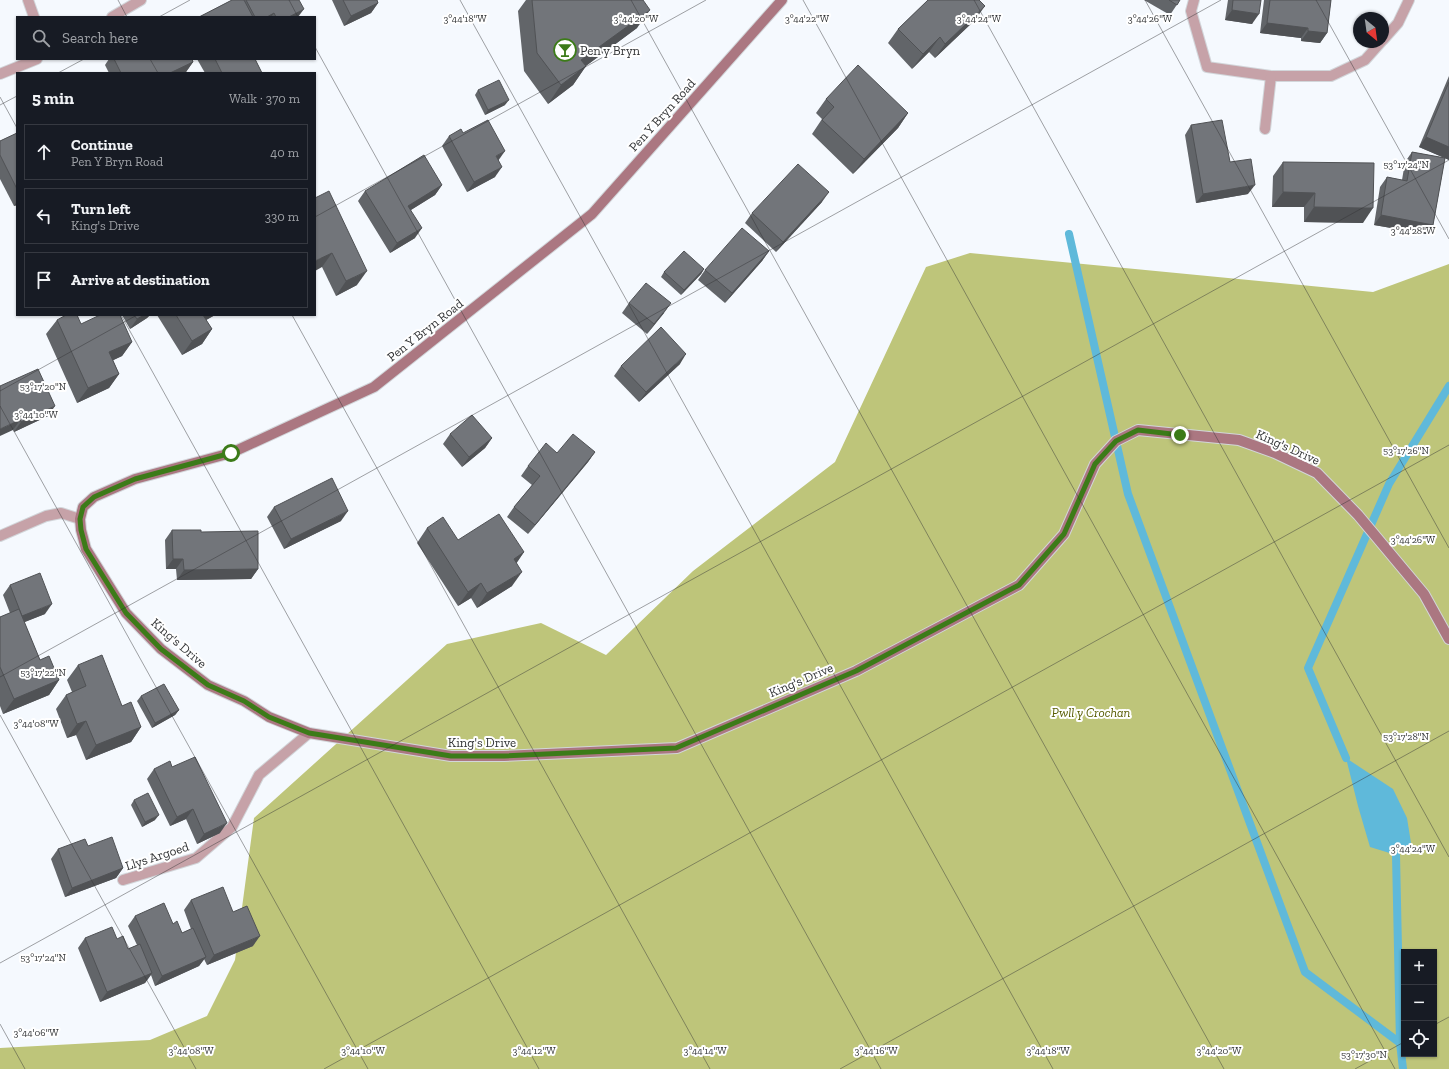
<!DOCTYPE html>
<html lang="en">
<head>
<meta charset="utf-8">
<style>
	body { margin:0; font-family:"Zilla Slab",serif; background:#242831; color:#f1f3f6 }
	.controls { position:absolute; right:12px; bottom:12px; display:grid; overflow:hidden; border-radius:0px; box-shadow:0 1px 3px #0004 }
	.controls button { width:36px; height:36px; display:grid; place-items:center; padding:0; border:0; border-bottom:1px solid #363941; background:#171b24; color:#f1f3f6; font:20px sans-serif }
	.compass { position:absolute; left:1353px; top:12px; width:36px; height:36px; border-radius:50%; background:#171b24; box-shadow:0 1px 3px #0004; rotate:151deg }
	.stop { position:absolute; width:12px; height:12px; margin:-9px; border:3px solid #3c7b18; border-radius:50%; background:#fff }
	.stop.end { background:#3c7b18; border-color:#fff; box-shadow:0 1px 4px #0008 }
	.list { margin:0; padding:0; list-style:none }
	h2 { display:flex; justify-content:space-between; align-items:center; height:52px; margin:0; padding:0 16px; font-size:17px }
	h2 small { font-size:13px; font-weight:400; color:#9ea1a6 }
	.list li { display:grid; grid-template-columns:26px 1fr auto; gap:12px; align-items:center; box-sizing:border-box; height:56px; margin:0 8px 8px; padding:0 8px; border:1px solid #363941; border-radius:0px }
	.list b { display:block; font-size:15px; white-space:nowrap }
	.list p { margin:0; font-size:13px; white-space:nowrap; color:#9ea1a6 }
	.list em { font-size:13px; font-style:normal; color:#9ea1a6 }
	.icon { flex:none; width:22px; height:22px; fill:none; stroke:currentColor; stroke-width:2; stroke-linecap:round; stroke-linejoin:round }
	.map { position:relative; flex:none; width:1449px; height:1069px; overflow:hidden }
	.search { position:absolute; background:#171b24; box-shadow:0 1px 3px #0004; left:16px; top:16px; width:300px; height:44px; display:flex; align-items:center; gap:10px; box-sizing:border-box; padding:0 14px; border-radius:0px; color:#9ea1a6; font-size:15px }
	.panel { position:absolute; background:#171b24; box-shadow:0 1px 3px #0004; left:16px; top:72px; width:300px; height:244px; border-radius:0px }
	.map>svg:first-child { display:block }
	.forest { fill:#bec57a; fill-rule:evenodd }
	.water { fill:#5fb9da }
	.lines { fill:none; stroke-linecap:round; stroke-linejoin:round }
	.stream { stroke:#5fb9da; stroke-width:8 }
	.minor-casing { stroke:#d2d6da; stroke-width:12 }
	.secondary-casing { stroke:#d2d6da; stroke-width:12 }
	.minor { stroke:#c6a2a8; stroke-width:10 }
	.secondary { stroke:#ab7781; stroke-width:10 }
	.wall { fill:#626569 }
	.shaded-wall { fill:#505255 }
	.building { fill:#72757a; stroke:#505255 }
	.route { stroke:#3c7b18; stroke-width:5 }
	.ticks { fill:none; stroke:#323436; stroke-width:1; stroke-opacity:0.45 }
	.labels { text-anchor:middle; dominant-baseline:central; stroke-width:4; stroke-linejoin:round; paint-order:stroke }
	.poi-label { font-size:13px; fill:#323436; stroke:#fff; text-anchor:start }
	.street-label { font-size:13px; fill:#323436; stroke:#fff }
	.park-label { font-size:13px; font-style:italic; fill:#575b00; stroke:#fff }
	.ticks-label { font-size:10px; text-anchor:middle; fill:#323436; stroke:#fff; stroke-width:4; stroke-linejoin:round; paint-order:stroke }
</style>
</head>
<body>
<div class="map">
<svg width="1449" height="1069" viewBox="0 0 1449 1069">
	<rect width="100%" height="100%" fill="#f5f9fe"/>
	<path class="forest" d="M 970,253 L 1373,292 L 1449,264 L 1449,1069 L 0,1069 L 0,1048 L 150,1040 L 207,1016 L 235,960 L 254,818 L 447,644 L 541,623 L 606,655 L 693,571 L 835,462 L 926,267 ZM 1404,952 L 1434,952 L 1434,1054 L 1404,1054 Z"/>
	<polygon class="water" points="1346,758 1393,789 1407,818 1411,843 1396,855 1370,847 1358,806"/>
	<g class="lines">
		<g class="stream">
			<polyline points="1069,234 1128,494 1305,972 1400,1043"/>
			<polyline points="1346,758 1308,668 1389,484 1449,386"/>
			<polyline points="1396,855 1400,1043 1403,1069"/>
		</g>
		<g class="minor-casing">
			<g id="minor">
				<polyline points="28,0 34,17"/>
				<polyline points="1194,0 1191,11 1207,67 1271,76 1331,76 1365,60 1381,42"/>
				<polyline points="112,17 141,0"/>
				<polyline points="1383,40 1398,23 1409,0"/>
				<polyline points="0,74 37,59"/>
				<polyline points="1265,129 1271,76"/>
				<polyline points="0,536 46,516 61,513 80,519"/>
				<polyline points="123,880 196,858 232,827 259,775 309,733"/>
			</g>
		</g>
		<g class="secondary-casing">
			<polyline id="secondary" points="782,0 592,214 374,387 231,453 135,479 94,497 83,507 80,519 81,530 86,549 126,613 161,649 208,685 244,701 269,717 309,733 451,756 504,756 677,748 856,671 1019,585 1064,534 1095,464 1116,441 1138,430 1239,440 1275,453 1317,473 1358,515 1424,594 1449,639"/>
		</g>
		<use href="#minor" class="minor"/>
		<use href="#secondary" class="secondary"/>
	</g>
	<g class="wall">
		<polygon points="232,0 299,0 298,17 199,17"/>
		<polygon points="332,0 377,0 378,3 371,13 344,26"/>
		<polygon points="526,0 643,0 637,28 586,66 573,85 548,104 524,71 518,11"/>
		<polygon points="928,0 980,0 975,20 935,58 929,52 912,69 888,43 898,29"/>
		<polygon points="1144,0 1180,0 1170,15"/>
		<polygon points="1228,0 1261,0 1252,24 1225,20"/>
		<polygon points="1264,0 1331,0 1327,33 1320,43 1301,41 1301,38 1260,33"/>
		<polygon points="109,59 192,59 193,62 186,72 183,73 109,73 105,65"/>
		<polygon points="197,59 255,59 262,73 205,73"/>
		<polygon points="1449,76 1449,160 1445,158 1433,225 1426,234 1374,225 1380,187 1387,177 1402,180 1405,162 1412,152 1445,158 1419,147"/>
		<polygon points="478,90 505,105 485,115 475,95"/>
		<polygon points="826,99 908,113 898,128 853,174 812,134 822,119 816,113"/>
		<polygon points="1191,125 1230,162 1248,194 1196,203 1185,135"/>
		<polygon points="17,133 17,205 14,206 0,179 0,141"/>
		<polygon points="463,133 498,160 495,177 467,192 442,146 449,136"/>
		<polygon points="1283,162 1363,223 1304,222 1304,207 1272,207 1273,176"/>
		<polygon points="442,185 435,195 411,210 415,238 390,253 358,201 365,191"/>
		<polygon points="315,198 357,285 336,296 322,267"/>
		<polygon points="822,202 776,252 745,223 752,213"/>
		<polygon points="769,251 762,261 725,303 698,280 705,270"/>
		<polygon points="704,269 701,274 681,295 661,277 664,272"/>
		<polygon points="629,303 664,313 647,334 622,313"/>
		<polygon points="122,315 150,315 147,318 130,329"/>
		<polygon points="157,315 215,315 206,320 212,329 202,344 182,355"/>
		<polygon points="57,320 81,324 132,342 122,356 113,360 119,374 109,388 77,403 46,334"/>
		<polygon points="680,364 639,402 614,376 621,366"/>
		<polygon points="0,386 48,416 14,432"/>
		<polygon points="450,434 492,438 485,448 462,467 443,444"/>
		<polygon points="595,452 588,462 528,534 507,517 514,507 532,485 521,476 528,466 557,453"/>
		<polygon points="274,507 341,521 284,549 267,517"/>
		<polygon points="427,528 458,540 524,552 516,563 512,586 477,608 471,598 458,606 417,543"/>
		<polygon points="172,530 201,532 258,569 251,579 177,580 176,569 166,569 165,540"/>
		<polygon points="10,585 45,614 24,622 40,660 59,680 49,695 3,714 0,706 0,617 10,613 3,595"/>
		<polygon points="78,665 122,706 141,727 131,742 86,760 76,735 67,738 56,709 66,695 72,692 67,680"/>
		<polygon points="141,696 179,710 175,715 152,728 137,701"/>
		<polygon points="172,767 220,833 197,844 186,819 170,826 147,779 154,769"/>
		<polygon points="134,800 155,820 142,827 131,805"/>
		<polygon points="88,846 123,868 116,878 65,897 51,859 58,849"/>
		<polygon points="191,900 233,912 253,946 207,965 204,959 199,966 155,986 151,975 145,983 100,1002 78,948 85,938 117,939 128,949 137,945 128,926 135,916 173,924 182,933 191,929 184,910"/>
	</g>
	<g class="shaded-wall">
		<polygon points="378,3 371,13 344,26 351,16"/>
		<polygon points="985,6 975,20 935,58 945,44"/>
		<polygon points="304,9 298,17 289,17"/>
		<polygon points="650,10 637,28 568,79 581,60"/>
		<polygon points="1232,10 1259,14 1252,24 1225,20"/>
		<polygon points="274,13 271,17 267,17"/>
		<polygon points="1267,23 1308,28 1301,38 1260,33"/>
		<polygon points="1308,31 1327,33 1320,43 1301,41"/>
		<polygon points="940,37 929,52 912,69 923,54"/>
		<polygon points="193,62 186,72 183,73 170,73"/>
		<polygon points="586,66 573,85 548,104 561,85"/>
		<polygon points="509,100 505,105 485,115 488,110"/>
		<polygon points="908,113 898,128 853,174 864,159"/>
		<polygon points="1426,137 1449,147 1449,160 1419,147"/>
		<polygon points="505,151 498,161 496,156"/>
		<polygon points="502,167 495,177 467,192 474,182"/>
		<polygon points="442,185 435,195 401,216 408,206"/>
		<polygon points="1255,185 1248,194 1196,203 1203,194"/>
		<polygon points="829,192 822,202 776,252 783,242"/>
		<polygon points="1283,192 1315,193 1304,207 1272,207"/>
		<polygon points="17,201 17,205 14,206"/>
		<polygon points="1314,207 1373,208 1363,223 1304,222"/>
		<polygon points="1381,215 1433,225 1426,234 1374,225"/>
		<polygon points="422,228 415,238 390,253 397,243"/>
		<polygon points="769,251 762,261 725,303 732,293"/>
		<polygon points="332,253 322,267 315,271 315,261"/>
		<polygon points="704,269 701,274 681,295 684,290"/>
		<polygon points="367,271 357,285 336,296 346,281"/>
		<polygon points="671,303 664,313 647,334 654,324"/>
		<polygon points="144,315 150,315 147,318 130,329 137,319"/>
		<polygon points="202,315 215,315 192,328"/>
		<polygon points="212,329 202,344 182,355 192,341"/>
		<polygon points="132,342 122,356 99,367 109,352"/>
		<polygon points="686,354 680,364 639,402 646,392"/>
		<polygon points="119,374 109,388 77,403 88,388"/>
		<polygon points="55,406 48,416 14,432 21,422"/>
		<polygon points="20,420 13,430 0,436 0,429"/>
		<polygon points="492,438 485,448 462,467 469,457"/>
		<polygon points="595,452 588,462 528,534 535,525"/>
		<polygon points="348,511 341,521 284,549 291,539"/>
		<polygon points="524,552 514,567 514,559"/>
		<polygon points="173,559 183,559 176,569 166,569"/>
		<polygon points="258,569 251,579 177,580 184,570"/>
		<polygon points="522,572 512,586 477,608 487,593"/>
		<polygon points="481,583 471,598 458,606 468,592"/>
		<polygon points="52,604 45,614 15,626 22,616"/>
		<polygon points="59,680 49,695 3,714 14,699"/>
		<polygon points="179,710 175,715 152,728 155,723"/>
		<polygon points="86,721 76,735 67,738 77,724"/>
		<polygon points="141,727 131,742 86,760 96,745"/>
		<polygon points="193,809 186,819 170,826 177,817"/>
		<polygon points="159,815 155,820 142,827 145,822"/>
		<polygon points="227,823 220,833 197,844 204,834"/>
		<polygon points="123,868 116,878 65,897 72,888"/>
		<polygon points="260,936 253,946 207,965 214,955"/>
		<polygon points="206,957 199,966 155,986 162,976"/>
		<polygon points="152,973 145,983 100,1002 107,992"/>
	</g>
	<g class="building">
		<polygon points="232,0 244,0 253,17 199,17"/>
		<polygon points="246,0 299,0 304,9 289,17 276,17 274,13 267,17 255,17"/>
		<polygon points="343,0 377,0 378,3 351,16"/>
		<polygon points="532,0 643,0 650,10 581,60 586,66 561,85 537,53"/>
		<polygon points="928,0 979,0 985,6 945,44 940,37 923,54 898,29"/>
		<polygon points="1169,0 1180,0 1177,5"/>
		<polygon points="1233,0 1261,0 1259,14 1232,10"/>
		<polygon points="1270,0 1331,0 1327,33 1308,31 1308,28 1267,23"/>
		<polygon points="114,59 192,59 193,62 170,73 121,73"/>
		<polygon points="215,59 255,59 262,73 222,73"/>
		<polygon points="858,65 908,113 864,159 822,120 834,107 826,99"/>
		<polygon points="499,80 509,100 488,110 478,90"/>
		<polygon points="1449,82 1449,147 1426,137"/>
		<polygon points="488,120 505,151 496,156 502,167 474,182 449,136 461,129 463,133"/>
		<polygon points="1222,120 1230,162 1251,159 1255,185 1203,194 1191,125"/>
		<polygon points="17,133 17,189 0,155 0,141"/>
		<polygon points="1412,152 1445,158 1433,225 1381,215 1387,177 1407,181"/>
		<polygon points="424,155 442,185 408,206 422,228 397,243 365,191"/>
		<polygon points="1283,162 1374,163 1373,208 1314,207 1315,193 1283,192"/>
		<polygon points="798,164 829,192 783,242 752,213"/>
		<polygon points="329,191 367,271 346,281 332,253 315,261 315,198"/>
		<polygon points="742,228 769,251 732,293 705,270"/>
		<polygon points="684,251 704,269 684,290 664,272"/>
		<polygon points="646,283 671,303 654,324 629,303"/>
		<polygon points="66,315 77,315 81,324 100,315 120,315 132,342 109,352 119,374 88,388 57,320"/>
		<polygon points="134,315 144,315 137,319"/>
		<polygon points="176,315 203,315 212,329 192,341"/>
		<polygon points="661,327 686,354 646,392 621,366"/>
		<polygon points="38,369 55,406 21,422 20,420 0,429 0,386"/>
		<polygon points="472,415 492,438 469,457 450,434"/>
		<polygon points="573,434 595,452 535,525 514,507 540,476 528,466 546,443 557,453"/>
		<polygon points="332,478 348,511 291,539 274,507"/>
		<polygon points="499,514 524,552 514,559 522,572 487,593 481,583 468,592 427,528 443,517 458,540"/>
		<polygon points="172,530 201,530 201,532 258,531 258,569 184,570 183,559 173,559"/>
		<polygon points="40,573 52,604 22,616 10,585"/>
		<polygon points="19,609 40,660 49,656 59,680 14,699 0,667 0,617"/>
		<polygon points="102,655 122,706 131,702 141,727 96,745 86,721 77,724 66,695 86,686 78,665"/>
		<polygon points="164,684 179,710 155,723 141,696"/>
		<polygon points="195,757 227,823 204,834 193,809 177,817 154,769 170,761 172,767"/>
		<polygon points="148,793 159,815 145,822 134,800"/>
		<polygon points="112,837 123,868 72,888 58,849 85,839 88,846"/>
		<polygon points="223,887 233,912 247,906 260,936 214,955 191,900"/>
		<polygon points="164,903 173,924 177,921 182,933 193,928 206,957 162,976 135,916"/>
		<polygon points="112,927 117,939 123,936 128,949 140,944 152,973 107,992 85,938"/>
	</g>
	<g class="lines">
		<polyline class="route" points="231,453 135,479 94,497 83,507 80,519 81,530 86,549 126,613 161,649 208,685 244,701 269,717 309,733 451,756 504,756 676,748 856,671 1019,585 1064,534 1095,464 1116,441 1138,430 1180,435"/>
	</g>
	<path class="ticks" d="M 118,0 L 127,17M 289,0 L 298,17M 460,0 L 1053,1069M 631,0 L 1224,1069M 803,0 L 1395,1069M 974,0 L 1449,857M 1145,0 L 1449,548M 1316,0 L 1449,239M 159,17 L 190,0M 315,47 L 881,1069M 150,59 L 158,73M 58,73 L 84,59M 0,97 L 17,128M 0,105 L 17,96M 315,217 L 706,0M 121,315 L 539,1069M 292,315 L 710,1069M 0,391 L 137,315M 0,406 L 368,1069M 0,677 L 1221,0M 0,715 L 196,1069M 0,963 L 1449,160M 0,1024 L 25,1069M 1434,1025 L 1449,1017M 324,1069 L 1449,445M 840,1069 L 1449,731M 1355,1069 L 1404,1042"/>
	<defs>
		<g id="bar-ring" transform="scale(1.15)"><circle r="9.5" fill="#fff" stroke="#3c7b18" stroke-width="1.5"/><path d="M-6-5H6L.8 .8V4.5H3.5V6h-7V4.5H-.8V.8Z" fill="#3c7b18"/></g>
	</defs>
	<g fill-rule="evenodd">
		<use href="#bar-ring" x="565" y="50"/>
	</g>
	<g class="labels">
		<g class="poi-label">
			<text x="580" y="50">Pen y Bryn</text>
		</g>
		<g class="street-label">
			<text transform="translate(662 115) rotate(-48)">Pen Y Bryn Road</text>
			<text transform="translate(425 330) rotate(-38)">Pen Y Bryn Road</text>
			<text transform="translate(1288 447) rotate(24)">King's Drive</text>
			<text transform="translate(179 643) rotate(41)">King's Drive</text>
			<text transform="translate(801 680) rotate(-23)">King's Drive</text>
			<text x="482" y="742">King's Drive</text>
			<text transform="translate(157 856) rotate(-18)">Llys Argoed</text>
		</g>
		<g class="park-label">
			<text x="1091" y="712">Pwll y Crochan</text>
		</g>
	</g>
	<g class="ticks-label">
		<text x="465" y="22">3°44'18"W</text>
		<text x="636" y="22">3°44'20"W</text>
		<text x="807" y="22">3°44'22"W</text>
		<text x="979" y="22">3°44'24"W</text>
		<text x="1150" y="22">3°44'26"W</text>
		<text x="1406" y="168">53°17'24"N</text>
		<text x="1413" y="234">3°44'28"W</text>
		<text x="43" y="390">53°17'20"N</text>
		<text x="36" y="418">3°44'10"W</text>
		<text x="1406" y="454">53°17'26"N</text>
		<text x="1413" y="543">3°44'26"W</text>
		<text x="43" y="676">53°17'22"N</text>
		<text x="36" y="727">3°44'08"W</text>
		<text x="1406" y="740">53°17'28"N</text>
		<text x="1413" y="852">3°44'24"W</text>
		<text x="43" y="961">53°17'24"N</text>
		<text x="36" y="1036">3°44'06"W</text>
		<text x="191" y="1054">3°44'08"W</text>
		<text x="363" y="1054">3°44'10"W</text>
		<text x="534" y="1054">3°44'12"W</text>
		<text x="705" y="1054">3°44'14"W</text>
		<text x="876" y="1054">3°44'16"W</text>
		<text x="1048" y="1054">3°44'18"W</text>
		<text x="1219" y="1054">3°44'20"W</text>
		<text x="1364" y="1058">53°17'30"N</text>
	</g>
</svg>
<div class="controls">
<button>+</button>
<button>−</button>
<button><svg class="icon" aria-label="locate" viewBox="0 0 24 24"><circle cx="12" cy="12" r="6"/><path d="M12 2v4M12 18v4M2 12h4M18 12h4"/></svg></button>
</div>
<svg class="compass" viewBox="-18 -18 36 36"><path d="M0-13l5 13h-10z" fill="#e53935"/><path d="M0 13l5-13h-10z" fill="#9ea1a6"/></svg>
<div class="stop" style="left:231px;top:453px"></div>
<div class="stop end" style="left:1180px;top:435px"></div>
<div class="search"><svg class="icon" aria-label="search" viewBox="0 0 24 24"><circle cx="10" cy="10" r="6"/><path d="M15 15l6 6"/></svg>Search here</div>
<section class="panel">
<h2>5 min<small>Walk · 370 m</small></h2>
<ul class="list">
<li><svg class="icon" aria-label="ahead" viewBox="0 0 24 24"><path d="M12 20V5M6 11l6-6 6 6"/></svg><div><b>Continue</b><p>Pen Y Bryn Road</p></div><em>40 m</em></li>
<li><svg class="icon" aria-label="left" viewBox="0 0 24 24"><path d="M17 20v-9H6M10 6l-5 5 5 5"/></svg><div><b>Turn left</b><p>King's Drive</p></div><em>330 m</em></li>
<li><svg class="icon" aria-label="arrive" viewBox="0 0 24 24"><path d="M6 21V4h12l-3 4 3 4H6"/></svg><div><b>Arrive at destination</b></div></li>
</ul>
</section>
</div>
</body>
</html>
